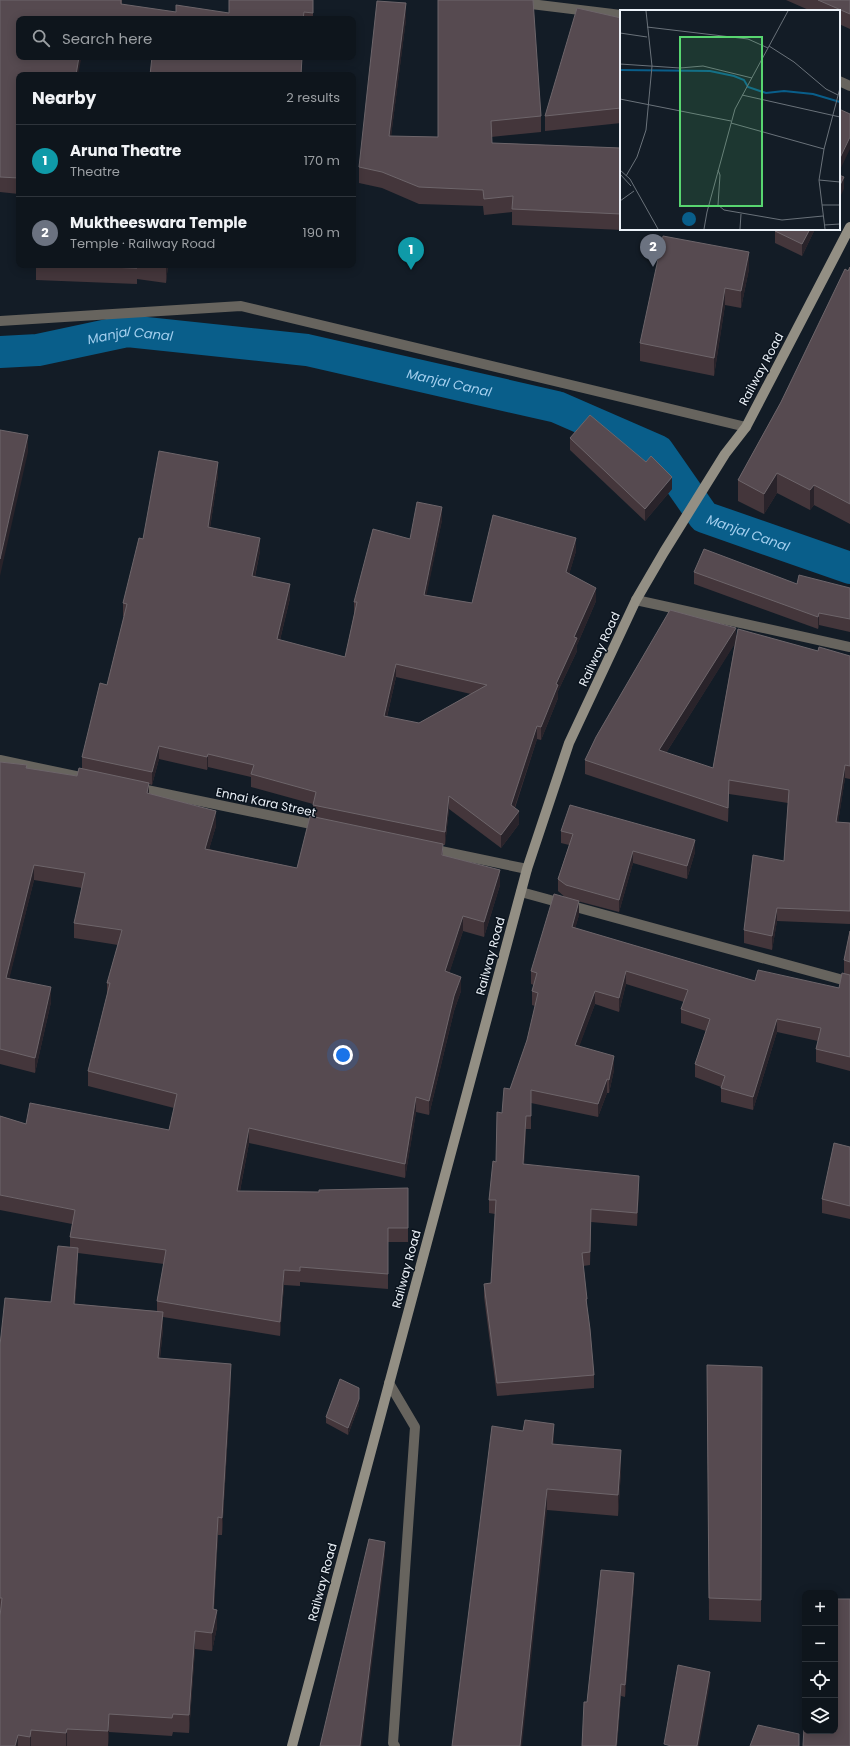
<!DOCTYPE html>
<html lang="en">
<head>
<meta charset="utf-8">
<style>
	body { margin:0; font-family:Poppins,sans-serif; background:#1c2229; color:#f1f3f6 }
	.controls { position:absolute; right:12px; bottom:12px; display:grid; overflow:hidden; border-radius:8px; box-shadow:0 2px 10px #0003 }
	.controls button { width:36px; height:36px; display:grid; place-items:center; padding:0; border:0; border-bottom:1px solid #2e343b; background:#0e151c; color:#f1f3f6; font:20px sans-serif }
	.you { position:absolute; left:343px; top:1055px; width:14px; height:14px; margin:-10px; border:3px solid #fff; border-radius:50%; background:#1a73e8; box-shadow:0 0 0 6px #1a73e833 }
	.badge { display:grid; place-items:center; width:26px; height:26px; border-radius:50%; background:#58d570; color:#fff; font-size:13px; font-weight:700 }
	.pin { position:absolute; translate:-50% -33px; filter:drop-shadow(0 1px 2px #0008) }
	.pin::after { content:''; position:absolute; top:21px; width:14px; height:12px; background:inherit; clip-path:polygon(0 0,100% 0,50% 100%) }
	.list { margin:0; padding:0; list-style:none }
	h2 { display:flex; justify-content:space-between; align-items:center; height:52px; margin:0; padding:0 16px; font-size:17px }
	h2 small { font-size:13px; font-weight:400; color:#9b9fa3 }
	.list li { display:grid; grid-template-columns:26px 1fr auto; gap:12px; align-items:center; box-sizing:border-box; height:72px; padding:0 16px; border-top:1px solid #2e343b }
	.list b { display:block; font-size:15px; white-space:nowrap }
	.list p { margin:0; font-size:13px; white-space:nowrap; color:#9b9fa3 }
	.list em { font-size:13px; font-style:normal; color:#9b9fa3 }
	.icon { flex:none; width:22px; height:22px; fill:none; stroke:currentColor; stroke-width:2; stroke-linecap:round; stroke-linejoin:round }
	.map { position:relative; flex:none; width:850px; height:1746px; overflow:hidden }
	.search { position:absolute; background:#0e151c; box-shadow:0 2px 10px #0003; left:16px; top:16px; width:340px; height:44px; display:flex; align-items:center; gap:10px; box-sizing:border-box; padding:0 14px; border-radius:8px; color:#9b9fa3; font-size:15px }
	.panel { position:absolute; background:#0e151c; box-shadow:0 2px 10px #0003; left:16px; top:72px; width:340px; height:196px; border-radius:8px }
	.map>svg:first-child { display:block }
	.lines { fill:none; stroke-linecap:round; stroke-linejoin:round }
	.canal { stroke:#095e8a; stroke-width:32 }
	.street { stroke:#67645e; stroke-width:10 }
	.secondary { stroke:#938f84; stroke-width:10 }
	.wall { fill:#44363b; fill-rule:evenodd }
	.shaded-wall { fill:#29232a }
	.building { fill:#564a50; stroke:#6d656a; fill-rule:evenodd }
	.labels { text-anchor:middle; dominant-baseline:central; stroke-width:3; stroke-linejoin:round; paint-order:stroke }
	.street-label { font-size:12px; fill:#ecf2f9; stroke:#0a131d }
	.water-label { font-size:13px; font-style:italic; fill:#a4cfee; stroke:#0a131d }
	.inset-river { fill:none; stroke:#095e8a; stroke-width:2 }
	.inset-road { fill:none; stroke:#6a727a; stroke-width:1 }
	.view { fill:#58d570; fill-opacity:0.15; stroke:#58d570; stroke-width:2 }
	.inset-edge { fill:none; stroke:#ecf2f9; stroke-width:2 }
</style>
</head>
<body>
<div class="map">
<svg width="850" height="1746" viewBox="0 0 850 1746">
	<rect width="100%" height="100%" fill="#131c26"/>
	<g class="lines">
		<path class="canal" id="s1" d="M 0,352 L 38,350 L 127,331 L 307,350 L 557,407 L 658,451 L 704,517 L 850,568"/>
		<g class="street">
			<polyline points="498,0 621,15"/>
			<polyline points="839,81 850,86"/>
			<polyline points="0,321 241,306 746,427"/>
			<polyline points="636,600 850,647"/>
			<polyline points="0,760 90,779"/>
			<polyline points="137,788 321,826"/>
			<polyline points="431,849 527,869"/>
			<polyline points="521,892 850,982"/>
			<polyline points="389,1383 415,1427 393,1743 395,1746"/>
		</g>
		<polyline class="secondary" points="292,1746 527,869 569,743 636,600 664,552 725,454 746,427 850,227"/>
	</g>
	<g class="wall">
		<polygon points="0,0 122,0 122,5 176,12 229,13 313,0 313,19 19,19 19,57 104,57 104,60 81,60 19,75 19,194 0,192"/>
		<polygon points="438,0 541,116 541,132 491,137 492,143 621,148 621,229 644,229 644,231 512,225 512,212 484,215 483,206 419,204 382,188 359,183 359,167 406,19 391,136 438,137"/>
		<polygon points="786,0 850,0 850,29 839,24 839,11 811,11"/>
		<polygon points="621,18 621,123 545,131 545,116"/>
		<polygon points="776,229 815,229 802,256 775,243 775,231"/>
		<polygon points="36,265 168,265 166,283 137,279 137,284 36,280"/>
		<polygon points="850,267 850,524 814,505 810,510 777,493 764,514 738,501 738,480 781,402"/>
		<polygon points="749,269 741,308 725,305 714,376 640,361 640,343"/>
		<polygon points="570,438 646,462 672,489 645,521 570,450"/>
		<path d="M 218,475 L 210,528 L 260,551 L 255,577 L 290,598 L 280,640 L 345,657 L 354,615 L 354,602 L 410,539 L 442,520 L 426,595 L 472,603 L 576,551 L 569,574 L 596,601 L 577,645 L 577,651 L 558,691 L 558,698 L 541,740 L 537,739 L 515,808 L 519,824 L 501,848 L 449,809 L 445,845 L 443,845 L 443,856 L 500,885 L 484,937 L 463,931 L 449,973 L 461,991 L 454,1011 L 429,1115 L 416,1112 L 405,1178 L 249,1143 L 240,1191 L 319,1192 L 408,1188 L 408,1242 L 388,1242 L 388,1289 L 300,1282 L 300,1286 L 284,1285 L 280,1336 L 163,1317 L 163,1329 L 160,1358 L 231,1382 L 222,1535 L 218,1535 L 214,1609 L 217,1627 L 212,1651 L 195,1649 L 189,1733 L 173,1732 L 172,1736 L 109,1732 L 108,1746 L 0,1746 L 0,1345 L 51,1302 L 70,1247 L 70,1237 L 72,1224 L 0,1210 L 0,1116 L 26,1124 L 169,1130 L 174,1108 L 88,1086 L 88,1071 L 107,995 L 107,983 L 118,945 L 74,938 L 74,923 L 82,888 L 34,880 L 9,978 L 51,1002 L 35,1073 L 0,1064 L 0,762 L 27,769 L 77,776 L 82,769 L 82,757 L 107,685 L 124,616 L 123,616 L 123,603 L 143,539 ZM 396,677 L 471,694 L 419,723 L 387,717 ZM 159,759 L 207,770 L 208,767 L 251,777 L 251,787 L 313,804 L 313,817 L 297,868 L 209,849 L 216,826 L 149,793 L 149,784 L 152,785 ZM 78,1253 L 164,1264 L 157,1301 L 157,1311 L 75,1304 L 78,1265 Z"/>
		<polygon points="694,572 797,584 850,588 850,632 819,625 818,629 694,584"/>
		<path d="M 736,638 L 850,656 L 850,779 L 845,778 L 838,822 L 850,823 L 850,924 L 777,921 L 772,950 L 744,943 L 744,930 L 784,861 L 788,803 L 729,794 L 728,822 L 585,774 L 585,760 ZM 735,643 L 713,768 L 666,753 Z"/>
		<polygon points="561,831 695,852 687,879 633,863 619,912 566,898 558,891 558,879 569,845 561,843"/>
		<polygon points="579,915 575,928 755,981 839,988 844,974 844,960 850,931 850,1071 816,1062 816,1049 818,1041 777,1032 753,1110 721,1102 721,1087 695,1077 695,1064 706,1031 681,1023 681,1009 684,1002 626,984 619,1012 595,1004 579,1046 614,1070 609,1093 607,1093 598,1117 531,1103 531,1129 526,1129 524,1165 639,1189 637,1226 591,1222 590,1265 583,1266 587,1299 587,1310 594,1375 594,1388 497,1396 484,1297 484,1284 491,1283 495,1214 489,1213 489,1200 496,1162 502,1113 527,1040 535,1006 532,1005 532,991 534,985 531,984 531,971"/>
		<polygon points="850,1147 850,1219 822,1213 822,1199"/>
		<polygon points="707,1365 762,1367 761,1622 709,1620"/>
		<polygon points="359,1405 348,1435 326,1423 326,1417"/>
		<polygon points="554,1444 621,1471 618,1516 547,1510 452,1746"/>
		<polygon points="634,1585 625,1697 621,1696 617,1746 582,1746 587,1702"/>
	</g>
	<g class="shaded-wall">
		<polygon points="406,3 406,19 389,152 389,136"/>
		<polygon points="79,57 81,57 81,60 78,75 76,75"/>
		<polygon points="302,57 302,75 301,75"/>
		<polygon points="850,137 850,149 839,172 839,160"/>
		<polygon points="844,177 844,189 839,199 839,187"/>
		<polygon points="810,229 815,229 802,256 802,244"/>
		<polygon points="749,252 749,269 741,308 741,291"/>
		<polygon points="166,265 168,265 166,283"/>
		<polygon points="725,288 725,305 714,376 714,358"/>
		<polygon points="28,435 28,452 0,576 0,559"/>
		<polygon points="218,462 218,475 208,540 208,527"/>
		<polygon points="777,473 777,493 764,514 764,494"/>
		<polygon points="672,477 672,489 645,521 645,509"/>
		<polygon points="814,485 814,505 810,510 810,490"/>
		<polygon points="442,507 442,520 424,608 424,595"/>
		<polygon points="260,538 260,551 252,589 252,576"/>
		<polygon points="576,538 576,551 566,585 566,572"/>
		<polygon points="290,584 290,598 277,652 277,639"/>
		<polygon points="596,588 596,601 577,645 577,651 558,691 558,698 541,740 541,727 556,684 574,637"/>
		<polygon points="819,613 819,625 818,629 818,617"/>
		<polygon points="736,628 736,642 659,764 659,750"/>
		<polygon points="396,664 396,677 384,729 384,716"/>
		<polygon points="537,726 537,739 511,818 511,805"/>
		<polygon points="159,746 159,759 152,785 152,772"/>
		<polygon points="208,754 208,767 207,770 207,757"/>
		<polygon points="845,765 845,778 836,836 836,822"/>
		<polygon points="149,783 149,797 147,793"/>
		<polygon points="449,796 449,809 445,845 445,832"/>
		<polygon points="216,811 216,826 205,863 205,849"/>
		<polygon points="519,811 519,824 501,848 501,835"/>
		<polygon points="695,840 695,852 687,879 687,866"/>
		<polygon points="633,851 633,863 619,912 619,900"/>
		<polygon points="34,865 34,880 6,992 6,978"/>
		<polygon points="500,870 500,885 484,937 484,922"/>
		<polygon points="579,901 579,915 572,940 572,927"/>
		<polygon points="777,908 777,921 772,950 772,936"/>
		<polygon points="463,916 463,931 445,986 445,971"/>
		<polygon points="626,971 626,984 619,1012 619,998"/>
		<polygon points="461,977 461,991 454,1011 429,1115 429,1101 454,996"/>
		<polygon points="51,987 51,1002 35,1073 35,1058"/>
		<polygon points="595,991 595,1004 575,1058 575,1045"/>
		<polygon points="777,1019 777,1032 753,1110 753,1097"/>
		<polygon points="614,1056 614,1070 609,1093 609,1080"/>
		<polygon points="607,1079 607,1093 598,1117 598,1104"/>
		<polygon points="416,1097 416,1112 405,1178 405,1164"/>
		<polygon points="526,1116 526,1129 523,1178 523,1164"/>
		<polygon points="249,1128 249,1143 237,1206 237,1191"/>
		<polygon points="639,1176 639,1189 637,1226 637,1213"/>
		<polygon points="78,1248 78,1265 74,1321 74,1304"/>
		<polygon points="284,1270 284,1285 280,1336 280,1322"/>
		<polygon points="163,1312 163,1329 158,1375 158,1358"/>
		<polygon points="231,1364 231,1382 222,1535 222,1518"/>
		<polygon points="359,1388 359,1405 348,1435 348,1428"/>
		<polygon points="554,1424 554,1445 552,1444"/>
		<polygon points="621,1450 621,1471 618,1516 618,1495"/>
		<polygon points="547,1489 547,1510 522,1746 520,1746"/>
		<polygon points="218,1517 218,1535 213,1627 213,1609"/>
		<polygon points="385,1542 385,1557 362,1746 360,1746"/>
		<polygon points="634,1573 634,1585 625,1697 625,1685"/>
		<polygon points="217,1610 217,1627 212,1651 212,1633"/>
		<polygon points="195,1631 195,1649 189,1733 189,1715"/>
		<polygon points="710,1672 710,1684 699,1746 697,1746"/>
		<polygon points="621,1684 621,1696 617,1746 616,1746"/>
		<polygon points="109,1714 109,1732 108,1746 108,1731"/>
		<polygon points="67,1729 67,1746 66,1746 66,1733"/>
		<polygon points="31,1730 31,1746 30,1746 30,1737"/>
		<polygon points="18,1735 18,1746 15,1746"/>
	</g>
	<g class="building">
		<polygon points="0,0 121,0 121,4 176,12 176,5 229,13 229,0 313,0 313,13 304,12 303,19 19,19 19,57 79,57 76,75 19,75 19,178 0,177"/>
		<polygon points="438,0 533,0 541,116 491,121 492,143 621,148 621,214 512,209 513,196 484,199 483,190 419,187 382,172 359,167 377,1 406,3 389,136 438,137"/>
		<polygon points="818,0 850,0 850,14"/>
		<polygon points="577,8 621,18 621,108 545,116"/>
		<polygon points="152,57 302,57 301,75 150,75"/>
		<polygon points="839,109 850,114 850,137 839,160"/>
		<polygon points="839,175 844,177 839,187"/>
		<polygon points="776,229 810,229 802,244 775,231"/>
		<polygon points="663,236 749,252 741,291 725,288 714,358 640,343"/>
		<polygon points="42,265 137,265 137,268"/>
		<polygon points="147,265 166,265 166,267"/>
		<polygon points="850,267 850,504 814,485 810,490 777,473 764,494 738,480 781,402 845,269 848,271"/>
		<polygon points="590,415 646,462 651,456 672,477 645,509 570,438"/>
		<polygon points="0,430 28,435 0,559"/>
		<path d="M 159,451 L 218,462 L 208,527 L 260,538 L 252,576 L 290,584 L 277,639 L 345,657 L 357,602 L 354,602 L 373,529 L 410,539 L 417,502 L 442,507 L 424,595 L 472,603 L 493,515 L 576,538 L 566,572 L 596,588 L 574,637 L 577,638 L 556,684 L 558,685 L 541,727 L 537,726 L 511,805 L 519,811 L 501,835 L 449,796 L 445,832 L 313,805 L 316,792 L 251,774 L 254,765 L 208,754 L 207,757 L 159,746 L 152,772 L 82,757 L 100,683 L 107,685 L 127,604 L 123,603 L 139,538 L 143,539 ZM 396,664 L 487,685 L 419,723 L 384,716 Z"/>
		<polygon points="704,549 797,584 799,575 850,588 850,619 819,613 818,617 694,572"/>
		<polygon points="670,610 736,628 659,750 713,768 738,629 818,651 819,647 850,656 850,766 845,765 836,822 850,823 850,911 777,908 772,936 744,930 753,855 784,861 789,790 729,780 728,808 585,760 596,737"/>
		<polygon points="0,762 27,765 26,768 77,776 79,768 149,783 147,793 216,811 205,849 297,868 310,816 443,844 442,855 500,870 484,922 463,916 445,971 461,977 454,996 429,1101 416,1097 405,1164 249,1128 237,1191 319,1192 319,1190 408,1188 408,1228 388,1228 388,1274 300,1267 300,1271 284,1270 280,1322 157,1301 166,1250 70,1237 75,1210 0,1195 0,1116 26,1124 30,1103 169,1130 177,1094 88,1071 110,983 107,983 122,930 74,923 85,873 34,865 6,978 51,987 35,1058 0,1049"/>
		<polygon points="570,805 695,840 687,866 633,851 619,900 566,885 558,879 573,834 561,831"/>
		<polygon points="554,894 579,901 572,927 755,981 758,970 839,988 842,973 850,975 850,1057 816,1049 821,1028 777,1019 753,1097 721,1088 725,1076 695,1064 710,1019 681,1009 688,990 626,971 619,998 595,991 575,1045 614,1056 609,1080 607,1079 598,1104 531,1090 531,1116 526,1116 523,1164 639,1176 637,1213 591,1209 590,1252 582,1253 587,1299 586,1299 590,1329 594,1375 497,1383 484,1284 491,1283 496,1200 489,1200 493,1161 496,1162 497,1112 502,1113 504,1088 510,1089 527,1040 538,993 532,991 537,973 531,971"/>
		<polygon points="850,931 850,962 844,960"/>
		<polygon points="834,1143 850,1147 850,1206 822,1199"/>
		<polygon points="58,1246 78,1248 74,1304 163,1312 158,1358 231,1364 222,1518 218,1517 214,1591 213,1609 217,1610 212,1633 195,1631 189,1715 173,1714 172,1718 109,1714 108,1731 67,1729 66,1733 31,1730 30,1737 18,1735 15,1746 0,1746 0,1616 2,1598 0,1598 0,1345 5,1298 51,1302"/>
		<polygon points="707,1365 762,1367 761,1600 709,1598"/>
		<polygon points="340,1379 359,1388 359,1399 348,1428 326,1417"/>
		<polygon points="525,1420 554,1424 552,1444 621,1450 618,1495 547,1489 520,1746 452,1746 492,1426 523,1431"/>
		<polygon points="369,1539 385,1542 360,1746 320,1746"/>
		<polygon points="601,1570 634,1573 625,1685 621,1684 616,1746 582,1746 584,1702 587,1702"/>
		<polygon points="835,1599 850,1599 850,1746 803,1746 805,1708 805,1731 835,1731"/>
		<polygon points="678,1665 710,1672 697,1746 671,1746 664,1744"/>
		<polygon points="758,1725 799,1734 799,1746 750,1746"/>
	</g>
	<g class="labels">
		<g class="street-label">
			<text transform="translate(761 369) rotate(-62)">Railway Road</text>
			<text transform="translate(599 649) rotate(-65)">Railway Road</text>
			<text transform="translate(266 802) rotate(12)">Ennai Kara Street</text>
			<text transform="translate(490 956) rotate(-75)">Railway Road</text>
			<text transform="translate(406 1269) rotate(-75)">Railway Road</text>
			<text transform="translate(322 1582) rotate(-75)">Railway Road</text>
		</g>
		<g class="water-label">
			<text stroke="none"><textPath href="#s1" startOffset="132">Manjal Canal</textPath></text>
			<text stroke="none"><textPath href="#s1" startOffset="456">Manjal Canal</textPath></text>
			<text stroke="none"><textPath href="#s1" startOffset="804">Manjal Canal</textPath></text>
		</g>
	</g>
	<g transform="translate(620 10)">
		<rect width="220" height="220" fill="#131c26"/>
		<path d="M62 209a7 7 0 1 1 14 0a7 7 0 1 1-14 0Z" fill="#095e8a"/>
		<path class="inset-river" d="M 0,60 L 90,61 L 114,66 L 124,70 L 128,77 L 146,83 L 164,81 L 193,84 L 220,92"/>
		<path class="inset-road" d="M 27,17 L 128,29 L 148,38M 0,23 L 27,27M 149,36 L 174,52 L 206,79 L 218,85M 0,54 L 60,58 L 83,56 L 132,68M 122,85 L 220,107M 0,89 L 111,111M 111,113 L 204,139M 0,160 L 10,169 L 38,219M 98,160 L 100,165 L 98,195 L 104,200 L 162,210 L 203,206M 0,164 L 11,176M 6,166 L 17,147 L 26,120 L 32,56 L 26,1M 199,170 L 220,172M 0,191 L 14,181M 202,195 L 220,195M 204,215 L 220,214M 84,219 L 87,202 L 115,99 L 168,1M 120,219 L 121,204M 205,219 L 199,170 L 204,139 L 220,78"/>
		<path class="view" d="M 60,27 L 142,27 L 142,196 L 60,196 Z"/>
		<rect width="220" height="220" class="inset-edge"/>
	</g>
</svg>
<div class="controls">
<button>+</button>
<button>−</button>
<button><svg class="icon" aria-label="locate" viewBox="0 0 24 24"><circle cx="12" cy="12" r="6"/><path d="M12 2v4M12 18v4M2 12h4M18 12h4"/></svg></button>
<button><svg class="icon" aria-label="layers" viewBox="0 0 24 24"><path d="M12 4l9 5-9 5-9-5zM3 14l9 5 9-5"/></svg></button>
</div>
<div class="you"></div>
<div class="pin badge" style="left:411px;top:270px;background:#0f9aa8">1</div>
<div class="pin badge" style="left:653px;top:267px;background:#6b7280">2</div>
<div class="search"><svg class="icon" aria-label="search" viewBox="0 0 24 24"><circle cx="10" cy="10" r="6"/><path d="M15 15l6 6"/></svg>Search here</div>
<section class="panel">
<h2>Nearby<small>2 results</small></h2>
<ul class="list">
<li><span class="badge" style="background:#0f9aa8">1</span><div><b>Aruna Theatre</b><p>Theatre</p></div><em>170 m</em></li>
<li><span class="badge" style="background:#6b7280">2</span><div><b>Muktheeswara Temple</b><p>Temple · Railway Road</p></div><em>190 m</em></li>
</ul>
</section>
</div>
</body>
</html>
